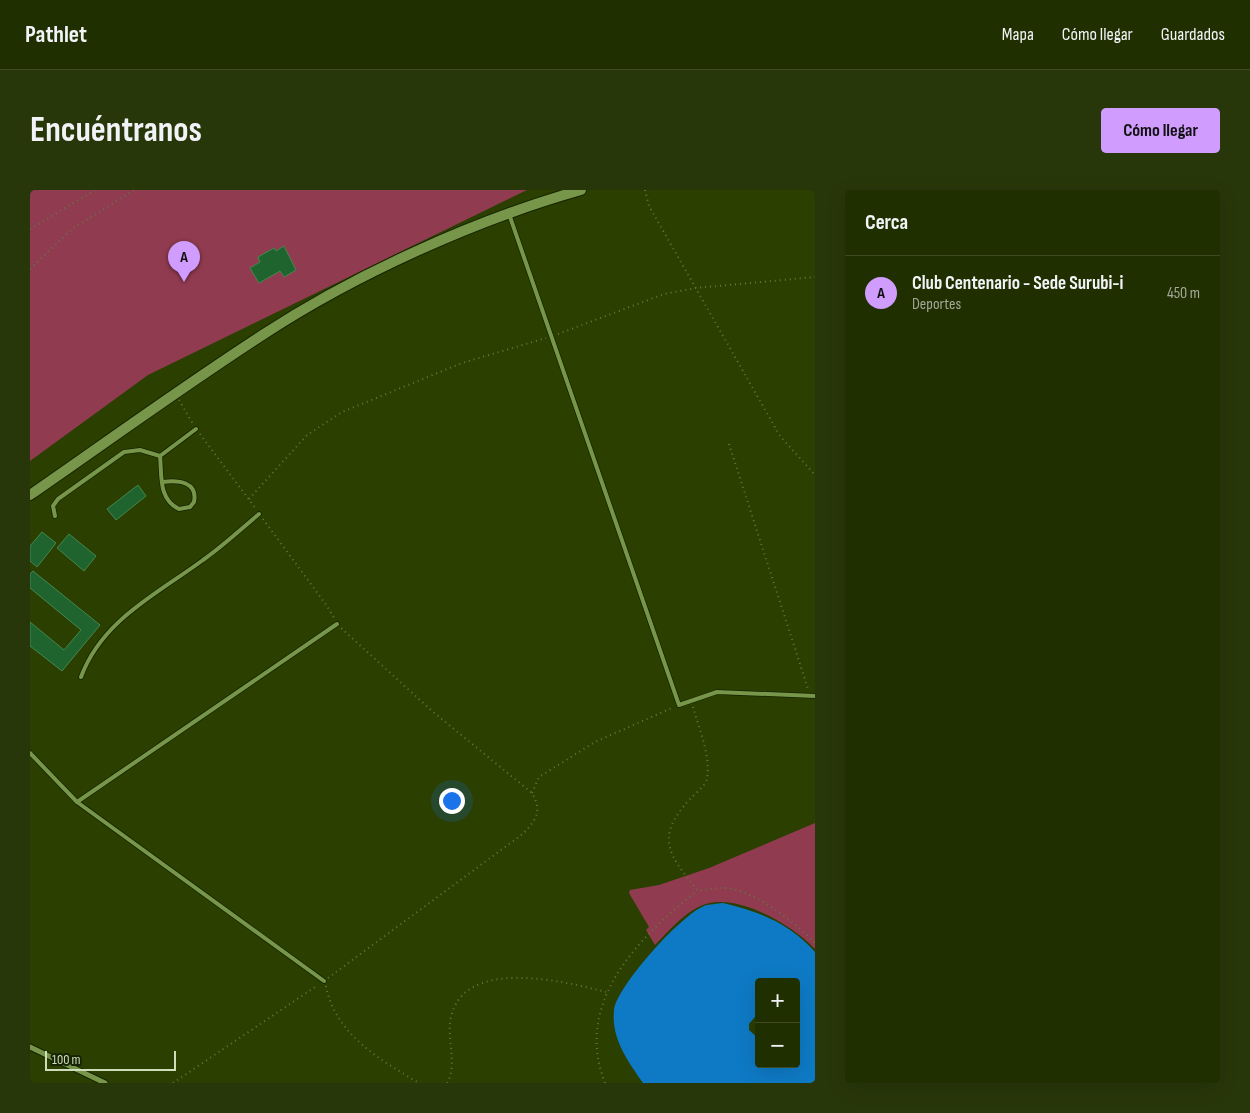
<!DOCTYPE html>
<html lang="es">
<head>
<meta charset="utf-8">
<style>
	body { margin:0; font-family:"Sofia Sans Condensed",sans-serif; background:#28370a; color:#f1f3f6 }
	.controls { position:absolute; right:15px; bottom:15px; display:grid; overflow:hidden; border-radius:5px; box-shadow:0 5px 20px #0002 }
	.controls button { width:45px; height:45px; display:grid; place-items:center; padding:0; border:0; border-bottom:1px solid #3d4a22; background:#202f00; color:#f1f3f6; font:25px sans-serif }
	.scale { position:absolute; left:15px; bottom:12px; width:131px; box-sizing:border-box; padding-left:5px; border:2px solid #cddeb8; border-top:0; font-size:14px; line-height:18px; white-space:nowrap; color:#cddeb8; -webkit-text-stroke:4px #172304; paint-order:stroke }
	.you { position:absolute; left:421px; top:610px; width:18px; height:18px; margin:-12px; border:4px solid #fff; border-radius:50%; background:#1a73e8; box-shadow:0 0 0 8px #1a73e833 }
	.badge { display:grid; place-items:center; width:32px; height:32px; border-radius:50%; background:#d09dff; color:#111; font-size:16px; font-weight:700 }
	.pin { position:absolute; translate:-50% -41px; filter:drop-shadow(0 1px 2px #0008) }
	.pin::after { content:''; position:absolute; top:26px; width:18px; height:15px; background:inherit; clip-path:polygon(0 0,100% 0,50% 100%) }
	.list { margin:0; padding:0; list-style:none }
	h2 { display:flex; justify-content:space-between; align-items:center; height:65px; margin:0; padding:0 20px; font-size:21px }
	h2 small { font-size:16px; font-weight:400; color:#a2a999 }
	.list li { display:grid; grid-template-columns:32px 1fr auto; gap:15px; align-items:center; box-sizing:border-box; height:75px; padding:0 20px; border-top:1px solid #3d4a22 }
	.list b { display:block; font-size:19px; white-space:nowrap }
	.list p { margin:0; font-size:16px; white-space:nowrap; color:#a2a999 }
	.list em { font-size:16px; font-style:normal; color:#a2a999 }
	.map { position:relative; flex:none; width:785px; height:893px; overflow:hidden; border-radius:5px }
	header { display:flex; align-items:center; gap:30px; box-sizing:border-box; height:70px; padding:0 25px; background:#202f00; border-bottom:1px solid #3d4a22 }
	header strong { font-size:24px }
	nav { display:flex; gap:28px; margin-inline-start:auto; font-size:18px }
	.intro { display:flex; align-items:center; justify-content:space-between; box-sizing:border-box; height:120px; padding:0 30px }
	h1 { margin:0; font-size:35px }
	.button { padding:12px 22px; border-radius:5px; background:#d09dff; color:#111; font-size:18px; font-weight:700 }
	main { display:flex; gap:30px; padding:0 30px }
	aside { flex:1; background:#202f00; border-radius:5px; box-shadow:0 5px 20px #0002 }
	.map>svg:first-child { display:block }
	.green { fill:#913b50 }
	.water { fill:#0e7ac5; fill-rule:evenodd }
	.building { fill:#1f642e; stroke:#45874f }
	.lines { fill:none; stroke-linecap:round; stroke-linejoin:round }
	.lane-casing { stroke:#162400; stroke-width:5.5 }
	.street-casing { stroke:#162400; stroke-width:7 }
	.secondary-casing { stroke:#162400; stroke-width:12 }
	.path { stroke:#637741; stroke-width:2; stroke-dasharray:1 4; stroke-linecap:butt }
	.lane { stroke:#77964a; stroke-width:4 }
	.street { stroke:#77964a; stroke-width:5 }
	.secondary { stroke:#77964a; stroke-width:10 }
</style>
</head>
<body>
<header>
<strong>Pathlet</strong>
<nav><a>Mapa</a><a>Cómo llegar</a><a>Guardados</a></nav>
</header>
<div class="intro"><h1>Encuéntranos</h1><a class="button">Cómo llegar</a></div>
<main>
<div class="map">
<svg width="785" height="893" viewBox="0 0 785 893">
	<rect width="100%" height="100%" fill="#2a3f00"/>
	<g class="green">
		<polygon points="0,0 497,0 118,185 0,271"/>
		<path d="M 785,633 L 785,759 C 762,735 710,704 676,714 C 656,720 639,741 625,755 L 616,740 L 619,737 L 599,703 L 600,700 L 629,695 L 679,678 Z"/>
	</g>
	<path class="water" d="M 693,713 C 730,722 759,733 785,762 L 785,893 L 613,893 C 598,871 581,849 584,820 C 587,796 651,725 674,716 C 679,714 687,714 693,713 ZM 729,792 L 766,792 L 766,874 L 729,874 L 729,849 L 719,840 L 719,834 L 729,822 Z"/>
	<g class="building">
		<polygon points="254,56 266,80 254,87 250,81 229,93 220,78 230,72 228,67 244,58 246,61"/>
		<polygon points="108,295 116,306 86,330 77,319"/>
		<polygon points="12,342 26,353 7,377 0,371 0,356"/>
		<polygon points="39,344 66,366 54,381 27,358"/>
		<polygon points="3,381 70,435 32,481 0,456 0,432 34,460 51,440 0,398 0,384"/>
	</g>
	<g class="lines">
		<g class="lane-casing">
			<g id="lane">
				<polyline points="479,24 649,515 687,502 785,506"/>
				<path d="M 133,292 C 149,290 168,292 164,312 L 160,317 L 149,319 C 128,309 132,285 130,266 L 166,239"/>
				<polyline points="25,326 23,316 28,309 94,262 110,260 130,266"/>
				<path d="M 51,487 C 72,430 127,404 173,370 C 193,356 211,339 229,324"/>
				<polyline points="0,563 47,612 294,791"/>
				<polyline points="47,612 307,434"/>
			</g>
		</g>
		<g class="street-casing">
			<polyline id="street" points="0,857 75,893"/>
		</g>
		<g class="secondary-casing">
			<path id="secondary" d="M 0,305 C 78,251 155,195 234,144 C 326,84 445,30 551,0"/>
		</g>
		<g class="path">
			<polyline points="615,0 619,16 750,246 785,285"/>
			<polyline points="0,39 65,0"/>
			<polyline points="0,79 42,39 104,0"/>
			<polyline points="528,144 634,104 666,98 785,87"/>
			<polyline points="149,210 163,234"/>
			<polyline points="170,244 226,319"/>
			<polyline points="699,254 778,499"/>
			<polyline points="219,309 277,245 312,222 432,173 516,148"/>
			<polyline points="233,329 297,416 304,428"/>
			<path d="M 663,517 C 669,539 681,566 677,589 C 675,596 665,604 660,609 C 624,648 639,665 668,701 C 676,700 684,698 691,698 C 721,697 765,732 785,753"/>
			<polyline points="502,603 509,587 565,552 644,517"/>
			<path d="M 298,788 L 494,643 C 507,628 512,621 502,603 L 402,521 L 311,438"/>
			<path d="M 296,796 C 305,844 350,870 389,893"/>
			<polyline points="143,893 288,795"/>
			<path d="M 417,893 C 427,877 418,852 420,833 C 428,765 533,791 576,802"/>
			<path d="M 575,893 C 543,812 609,747 667,701"/>
		</g>
		<use href="#lane" class="lane"/>
		<use href="#street" class="street"/>
		<use href="#secondary" class="secondary"/>
	</g>
</svg>
<div class="controls">
<button>+</button>
<button>−</button>
</div>
<div class="scale">100 m</div>
<div class="you"></div>
<div class="pin badge" style="left:154px;top:92px">A</div>
</div>
<aside>
<h2>Cerca<small></small></h2>
<ul class="list">
<li><span class="badge">A</span><div><b>Club Centenario - Sede Surubi-i</b><p>Deportes</p></div><em>450 m</em></li>
</ul>
</aside>
</main>
</body>
</html>
